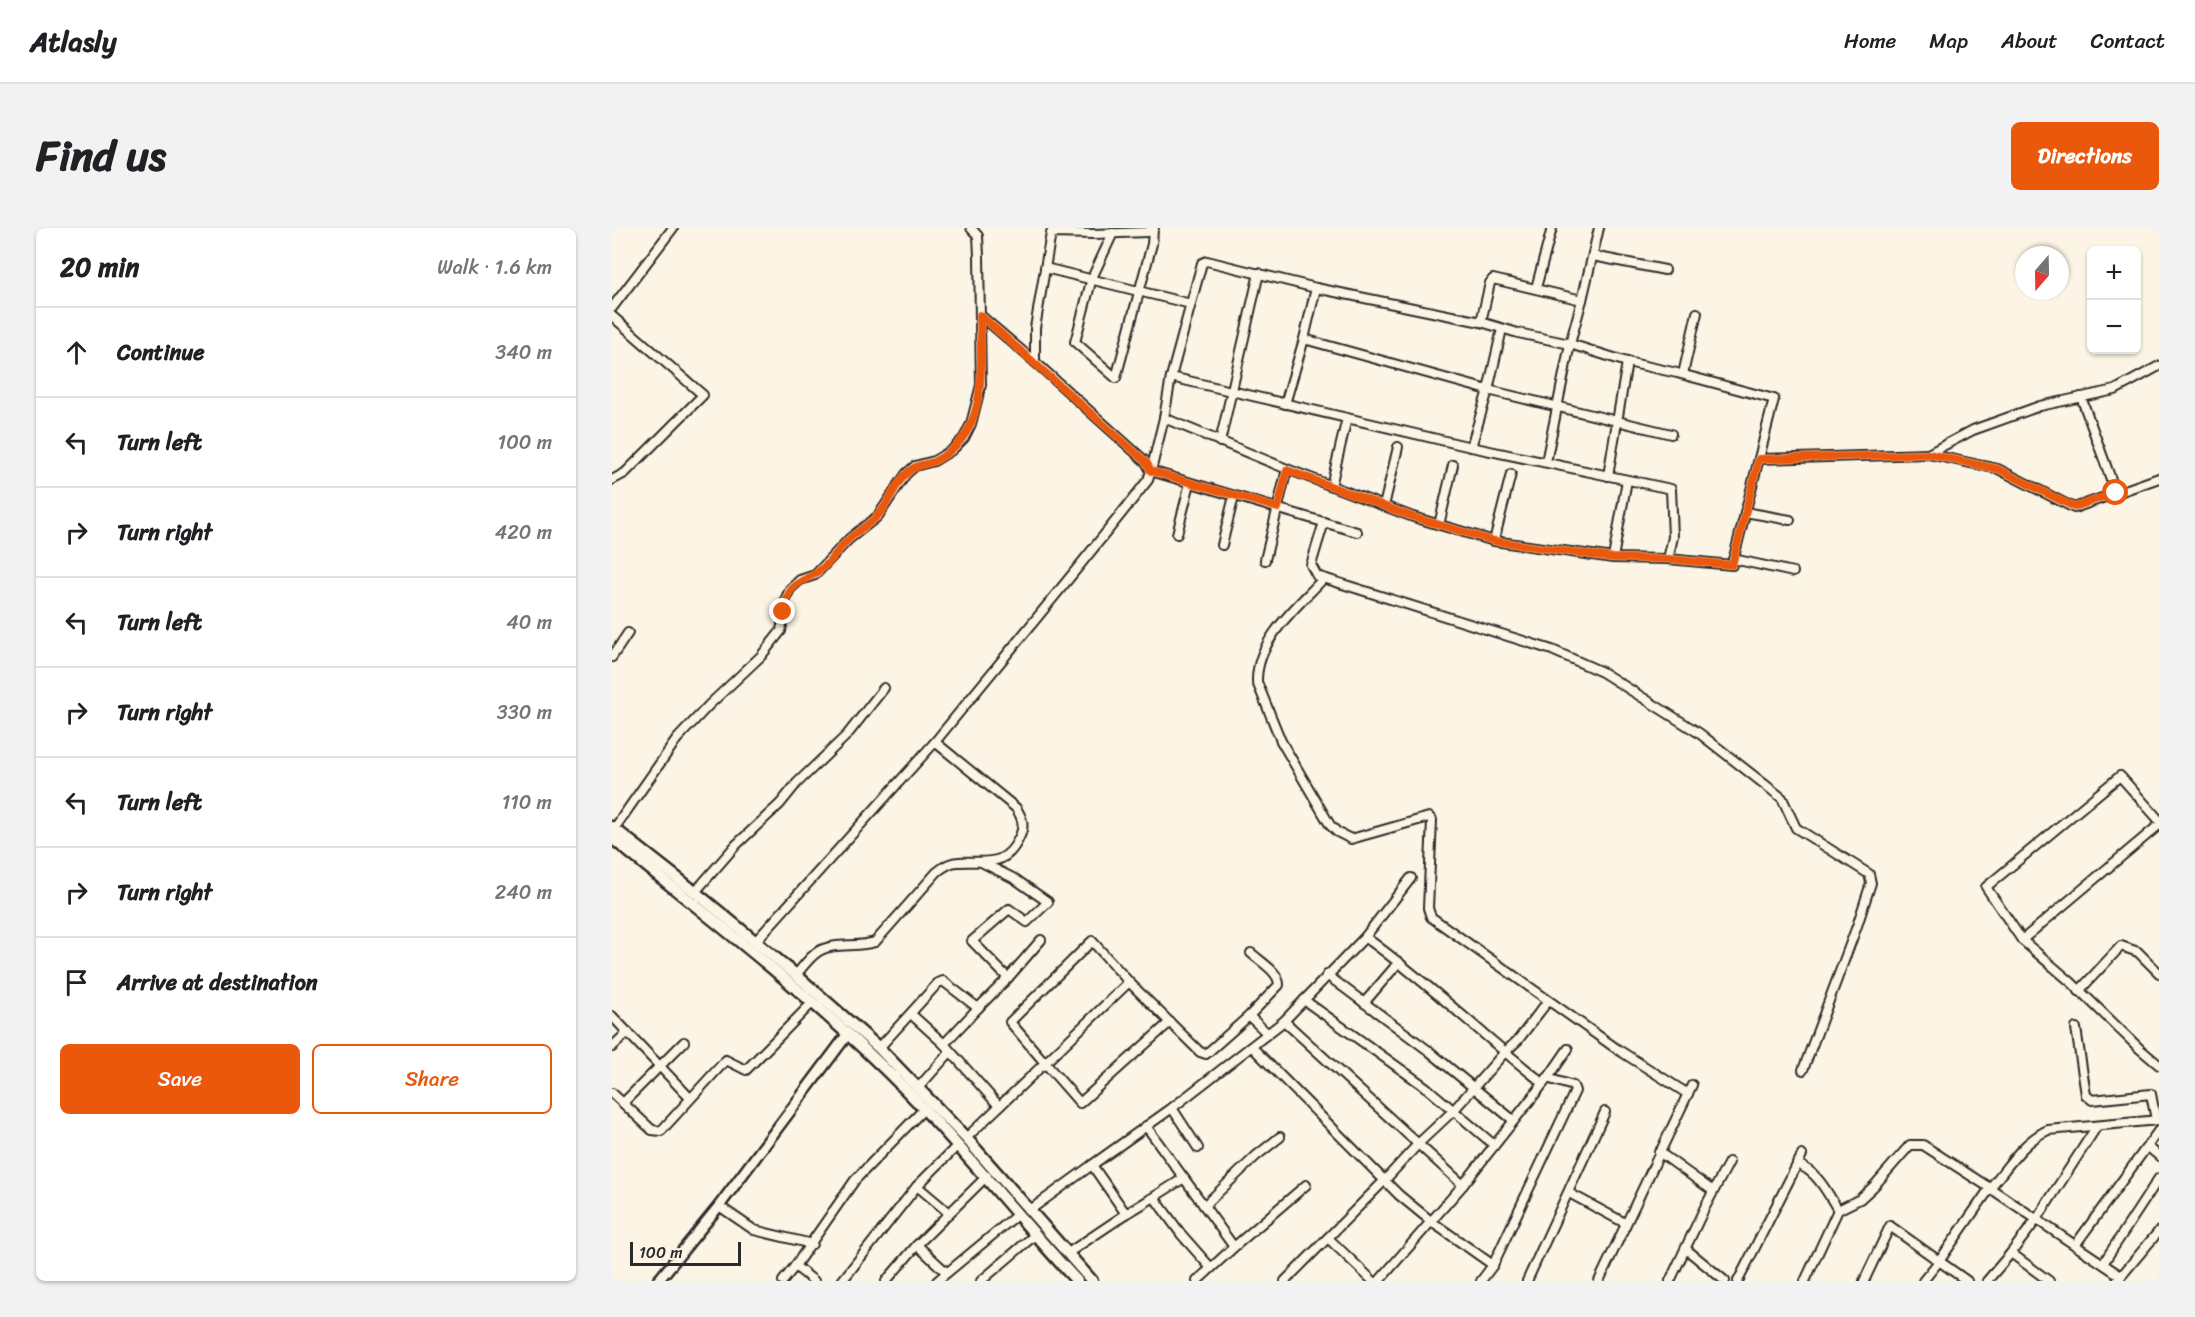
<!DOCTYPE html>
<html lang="en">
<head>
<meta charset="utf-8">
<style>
	body { margin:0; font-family:Sriracha,sans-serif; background:#f2f2f2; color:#202124 }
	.controls { position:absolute; right:18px; top:18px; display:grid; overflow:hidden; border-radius:9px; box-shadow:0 2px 4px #0004 }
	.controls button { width:54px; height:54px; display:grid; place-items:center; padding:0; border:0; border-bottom:2px solid #e0e0e0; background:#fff; color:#202124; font:30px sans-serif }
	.compass { position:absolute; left:1403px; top:18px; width:54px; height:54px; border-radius:50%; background:#fff; box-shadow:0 2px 4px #0004; rotate:200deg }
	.scale { position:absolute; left:18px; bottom:15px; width:111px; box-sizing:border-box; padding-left:6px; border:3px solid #2b2b2b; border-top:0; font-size:16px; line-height:21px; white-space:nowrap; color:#2b2b2b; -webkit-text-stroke:4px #fcf5e5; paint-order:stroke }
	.stop { position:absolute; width:18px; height:18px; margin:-14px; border:4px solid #ea580c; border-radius:50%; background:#fff }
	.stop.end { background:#ea580c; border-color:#fff; box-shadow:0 2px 6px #0008 }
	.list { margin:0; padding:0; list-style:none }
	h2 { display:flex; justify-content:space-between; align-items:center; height:78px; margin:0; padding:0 24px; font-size:26px }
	h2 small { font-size:20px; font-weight:400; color:#757577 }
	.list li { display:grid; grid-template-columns:39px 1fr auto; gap:18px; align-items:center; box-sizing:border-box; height:90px; padding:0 24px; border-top:2px solid #e0e0e0 }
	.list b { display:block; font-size:22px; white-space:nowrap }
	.list em { font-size:20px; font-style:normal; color:#757577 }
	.actions { display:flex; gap:12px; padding:18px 24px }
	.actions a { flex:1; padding:14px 0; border:2px solid #ea580c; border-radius:9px; text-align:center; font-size:21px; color:#ea580c }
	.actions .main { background:#ea580c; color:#fff }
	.icon { flex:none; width:33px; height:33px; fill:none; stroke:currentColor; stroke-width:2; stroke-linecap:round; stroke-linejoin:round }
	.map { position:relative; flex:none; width:1547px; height:1053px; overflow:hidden; border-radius:9px }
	header { display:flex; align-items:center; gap:36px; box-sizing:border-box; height:84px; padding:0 30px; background:#fff; border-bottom:2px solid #e0e0e0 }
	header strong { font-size:28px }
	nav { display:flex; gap:33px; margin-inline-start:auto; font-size:21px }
	.intro { display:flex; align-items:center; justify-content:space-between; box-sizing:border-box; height:144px; padding:0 36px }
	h1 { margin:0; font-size:42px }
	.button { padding:15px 27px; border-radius:9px; background:#ea580c; color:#fff; font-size:21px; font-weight:700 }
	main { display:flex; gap:36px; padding:0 36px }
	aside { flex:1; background:#fff; border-radius:9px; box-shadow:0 2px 4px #0004 }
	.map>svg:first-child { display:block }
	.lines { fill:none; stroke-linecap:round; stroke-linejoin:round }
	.minor-casing { stroke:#2b2b2b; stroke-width:12 }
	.tertiary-casing { stroke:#2b2b2b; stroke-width:14 }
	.secondary-casing { stroke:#2b2b2b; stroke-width:15 }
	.minor { stroke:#fcf5e5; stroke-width:8 }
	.tertiary { stroke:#fcf5e5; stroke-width:9 }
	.secondary { stroke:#fcf5e5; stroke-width:10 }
	.route { stroke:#ea580c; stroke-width:8 }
</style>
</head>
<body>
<header>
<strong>Atlasly</strong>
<nav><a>Home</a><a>Map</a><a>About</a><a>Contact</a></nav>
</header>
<div class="intro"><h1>Find us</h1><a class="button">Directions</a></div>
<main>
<aside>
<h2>20 min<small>Walk · 1.6 km</small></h2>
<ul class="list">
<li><svg class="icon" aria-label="ahead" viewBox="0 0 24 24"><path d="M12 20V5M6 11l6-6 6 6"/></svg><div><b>Continue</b></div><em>340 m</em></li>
<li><svg class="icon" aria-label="left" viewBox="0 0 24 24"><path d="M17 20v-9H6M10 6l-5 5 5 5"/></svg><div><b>Turn left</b></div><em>100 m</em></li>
<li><svg class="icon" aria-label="right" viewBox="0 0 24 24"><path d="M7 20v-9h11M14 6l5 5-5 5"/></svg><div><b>Turn right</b></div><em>420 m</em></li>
<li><svg class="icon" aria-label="left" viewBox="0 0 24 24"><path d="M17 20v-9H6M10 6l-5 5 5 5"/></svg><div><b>Turn left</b></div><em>40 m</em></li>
<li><svg class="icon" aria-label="right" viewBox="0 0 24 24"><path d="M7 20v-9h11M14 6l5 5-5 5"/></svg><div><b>Turn right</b></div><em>330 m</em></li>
<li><svg class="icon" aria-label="left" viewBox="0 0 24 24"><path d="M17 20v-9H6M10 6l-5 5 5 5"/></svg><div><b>Turn left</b></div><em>110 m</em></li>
<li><svg class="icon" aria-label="right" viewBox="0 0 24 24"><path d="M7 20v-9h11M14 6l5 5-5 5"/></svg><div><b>Turn right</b></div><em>240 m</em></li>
<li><svg class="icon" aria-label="arrive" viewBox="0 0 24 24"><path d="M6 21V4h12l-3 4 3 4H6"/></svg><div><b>Arrive at destination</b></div></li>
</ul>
<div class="actions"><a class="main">Save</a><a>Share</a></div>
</aside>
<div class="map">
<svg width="1547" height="1053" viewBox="0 0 1547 1053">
	<rect width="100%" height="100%" fill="#fcf5e5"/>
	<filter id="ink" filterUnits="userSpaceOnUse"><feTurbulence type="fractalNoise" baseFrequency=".0167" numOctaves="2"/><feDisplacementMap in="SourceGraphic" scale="12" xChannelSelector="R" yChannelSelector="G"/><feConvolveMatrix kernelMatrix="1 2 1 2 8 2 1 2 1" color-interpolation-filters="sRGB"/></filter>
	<g filter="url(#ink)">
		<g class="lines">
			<g class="minor-casing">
				<g id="minor">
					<polyline points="501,5 480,50 463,114 504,150 540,16 541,1"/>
					<polyline points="981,28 1053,42"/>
					<polyline points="433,40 579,76"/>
					<polyline points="924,60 940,0"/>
					<polyline points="970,72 987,0"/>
					<polyline points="0,80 61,0"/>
					<polyline points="368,87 423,134"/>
					<polyline points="0,88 91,167 13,245 0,252"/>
					<polyline points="869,94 878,55 881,51 970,72 958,116 934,234"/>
					<polyline points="692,111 704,60"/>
					<polyline points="1071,146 1085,85"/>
					<polyline points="559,149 552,190 675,241 801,289 882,313 1001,330 1056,331 1120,337 1162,171 1065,145 1015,134 958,116 906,105 869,94 704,60 595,33 590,35 559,149 859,219 1059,261 1061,309 1056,331"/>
					<polyline points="1469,169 1504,265"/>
					<polyline points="673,176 692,111 876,162 1059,206"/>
					<polyline points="552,190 539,243 745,304"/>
					<polyline points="608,214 647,45"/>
					<polyline points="859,219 876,162 890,101"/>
					<polyline points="1316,226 1361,202 1428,178 1503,162 1547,138"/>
					<polyline points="1147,231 1316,226 1386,241 1462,280 1547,250"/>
					<polyline points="996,248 1015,134"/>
					<polyline points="719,258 735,190"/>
					<polyline points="772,278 786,219"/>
					<polyline points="1133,284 1178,292"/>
					<polyline points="712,294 699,337 705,348 940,422 990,444 1087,505 1170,570 1184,600 1257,646 1259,655 1245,698 1191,842"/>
					<polyline points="827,297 841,237"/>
					<polyline points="565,306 578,255"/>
					<polyline points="882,313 899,246"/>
					<polyline points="610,317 622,268"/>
					<polyline points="1001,330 1015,252"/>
					<polyline points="1121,331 1181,344"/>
					<polyline points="653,332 675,241"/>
					<path d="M 711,351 C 685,379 644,412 645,454 L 669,513 L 718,597 L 725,604 L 739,611 L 817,589 L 820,592 L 816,680 L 819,689 L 1005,821 L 1076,866"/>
					<polyline points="0,429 16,405"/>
					<polyline points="1547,592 1508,548 1374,659 1410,712 1460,755 1528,821 1547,837"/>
					<polyline points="2,601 65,511 97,477 149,428 169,403 174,370 178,361 188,352 203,347 237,311 266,288 294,246 303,238 322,233 340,222 352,210 359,196 369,157 367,28 366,8 359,0"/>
					<polyline points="83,664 124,617 168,576 185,555 235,507 272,460"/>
					<path d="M 753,709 C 816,754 871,808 931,855"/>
					<polyline points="1410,712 1547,597"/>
					<polyline points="143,714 323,514"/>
					<path d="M 184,747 C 191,739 197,729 207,723 C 223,714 245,720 263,714 L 325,644 C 331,639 338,634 346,634 C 372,632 393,641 407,610 C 413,598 411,591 404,580 L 323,514 C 394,427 466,341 536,252 L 539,243 L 534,234 L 423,134 L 423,100 L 439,5 L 482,6 L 535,4 L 542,0"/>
					<polyline points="715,747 817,823 901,892"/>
					<polyline points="396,750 429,712"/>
					<polyline points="1467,763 1509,718 1526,724 1547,745"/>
					<polyline points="692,772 815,860 882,917"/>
					<polyline points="752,775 787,734"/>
					<polyline points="366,780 396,750 360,713 397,681 415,694 436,674 403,651 371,635"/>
					<polyline points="299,786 332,816 387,878"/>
					<polyline points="0,788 78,870"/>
					<polyline points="637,788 655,805"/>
					<polyline points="672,793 851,957"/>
					<path d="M 558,794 L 468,875 L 433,835 L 517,754 L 588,824 L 594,826 L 637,788 L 667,757 C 667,744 649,734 639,725"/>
					<polyline points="1464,800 1474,867 1480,872 1539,866 1544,892"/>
					<polyline points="0,819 16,804"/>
					<polyline points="640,819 787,967 820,994 881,1037"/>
					<polyline points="267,820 326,755 331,753 366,780 332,816"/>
					<polyline points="306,860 338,824"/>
					<polyline points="0,865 40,902 49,903 114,832 134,842 200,775"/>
					<polyline points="11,875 72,814"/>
					<polyline points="560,880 586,920"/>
					<polyline points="534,898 622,1019 585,1053"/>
					<polyline points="354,910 433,835 398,794 480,713 517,754"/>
					<polyline points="1535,918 1547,928"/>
					<polyline points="1047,924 1101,963"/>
					<path d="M 1185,936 C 1206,944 1215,964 1226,982"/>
					<polyline points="957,965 1013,995"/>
					<polyline points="542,969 572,950"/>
					<polyline points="107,978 142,1002 200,1016"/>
					<polyline points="592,978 644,928 668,909"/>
					<polyline points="418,982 480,937"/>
					<polyline points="337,985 305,958 345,918"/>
					<polyline points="514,986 542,969 569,1006 599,1040"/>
					<polyline points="716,1010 761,1053"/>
					<polyline points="1464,1016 1547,902"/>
					<polyline points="305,1017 334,1044"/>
					<polyline points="622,1019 694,957"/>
					<polyline points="1074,1021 1113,1053"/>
					<polyline points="456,1025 514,986 480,937 560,880 672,793 753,709 799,650"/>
					<polyline points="1399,1025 1425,991 1485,898"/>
					<polyline points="1492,1034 1547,950"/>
					<polyline points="171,1053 183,1038"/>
					<polyline points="202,1053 183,1038 243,952 311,882"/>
					<polyline points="230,1053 305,958"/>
					<polyline points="274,1053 305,1017 375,948"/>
					<polyline points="325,1053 406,986"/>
					<polyline points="369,1053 424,1006"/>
					<polyline points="673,1053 773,952 807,915 841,883 892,825 906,812 936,773"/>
					<polyline points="767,1053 851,957 938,847 956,821"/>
					<polyline points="869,1053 881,1037 963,863 961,858 935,850"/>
					<polyline points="915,1053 993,884"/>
					<polyline points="987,1053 1080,857"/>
					<polyline points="1058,1053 1092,981 1117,934"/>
					<polyline points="1126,1053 1190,927"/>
					<path d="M 1193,1053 L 1226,982 L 1248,971 L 1262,958 L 1298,917 L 1311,917 L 1378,960 C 1395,940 1411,913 1436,902 L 1547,892"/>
					<polyline points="1252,1053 1278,998 1355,1053"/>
					<polyline points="1311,1053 1328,1032 1378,960 1509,1048"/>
					<polyline points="1375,1053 1399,1025 1437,1053"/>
					<polyline points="1505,1053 1547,1003"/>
				</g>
			</g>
			<g class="tertiary-casing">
				<polyline id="tertiary" points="46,1053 107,978 235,807"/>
			</g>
			<g class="secondary-casing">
				<g id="secondary">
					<polyline points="0,599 83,664 184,747 267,820 354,910 480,1053"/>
					<path d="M 0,610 C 100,692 205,771 296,864 C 355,924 407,991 465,1053"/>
				</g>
			</g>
			<use href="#minor" class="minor"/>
			<use href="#tertiary" class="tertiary"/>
			<use href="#secondary" class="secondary"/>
		</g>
	</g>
	<g class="lines" filter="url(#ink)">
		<path class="route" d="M 171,384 C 178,347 193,358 215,336 C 222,329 228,319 236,312 C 246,302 259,296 268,285 C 278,273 283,255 296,244 C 304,237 311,237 321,234 C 327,231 335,226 340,221 C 376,192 369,129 368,87 L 534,234 L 539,243 L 666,280 L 675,242 L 801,289 L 882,313 L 1001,330 L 1056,331 L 1120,337 L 1147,231 L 1316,226 L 1386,241 L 1462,279 L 1504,265"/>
	</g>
</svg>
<div class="controls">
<button>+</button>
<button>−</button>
</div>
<svg class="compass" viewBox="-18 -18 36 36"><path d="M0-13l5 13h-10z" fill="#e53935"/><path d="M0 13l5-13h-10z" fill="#757577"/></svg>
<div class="scale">100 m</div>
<div class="stop" style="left:1504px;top:265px"></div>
<div class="stop end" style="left:171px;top:384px"></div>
</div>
</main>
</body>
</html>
